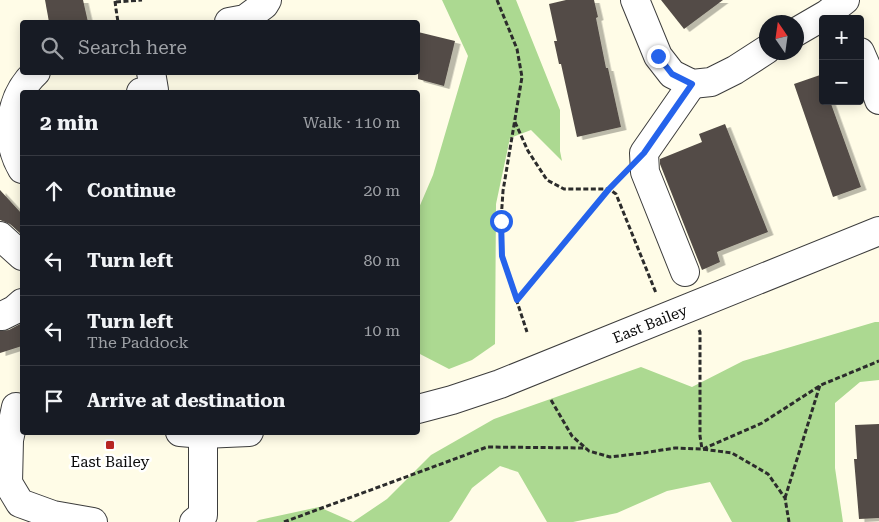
<!DOCTYPE html>
<html lang="en">
<head>
<meta charset="utf-8">
<style>
	body { margin:0; font-family:"Roboto Serif",serif; background:#20242c; color:#f1f3f6 }
	.controls { position:absolute; right:15px; top:15px; display:grid; overflow:hidden; border-radius:5px; box-shadow:0 2px 12px #0003 }
	.controls button { width:45px; height:45px; display:grid; place-items:center; padding:0; border:0; border-bottom:1px solid #363941; background:#171b24; color:#f1f3f6; font:25px sans-serif }
	.compass { position:absolute; left:759px; top:15px; width:45px; height:45px; border-radius:50%; background:#171b24; box-shadow:0 2px 12px #0003; rotate:347deg }
	.stop { position:absolute; width:15px; height:15px; margin:-11px; border:4px solid #2563eb; border-radius:50%; background:#fff }
	.stop.end { background:#2563eb; border-color:#fff; box-shadow:0 1px 5px #0008 }
	.list { margin:0; padding:0; list-style:none }
	h2 { display:flex; justify-content:space-between; align-items:center; height:65px; margin:0; padding:0 20px; font-size:21px }
	h2 small { font-size:16px; font-weight:400; color:#9ea1a6 }
	.list li { display:grid; grid-template-columns:32px 1fr auto; gap:15px; align-items:center; box-sizing:border-box; height:70px; padding:0 20px; border-top:1px solid #363941 }
	.list b { display:block; font-size:19px; white-space:nowrap }
	.list p { margin:0; font-size:16px; white-space:nowrap; color:#9ea1a6 }
	.list em { font-size:16px; font-style:normal; color:#9ea1a6 }
	.icon { flex:none; width:28px; height:28px; fill:none; stroke:currentColor; stroke-width:2; stroke-linecap:round; stroke-linejoin:round }
	.map { position:relative; flex:none; width:879px; height:522px; overflow:hidden }
	.search { position:absolute; background:#171b24; box-shadow:0 2px 12px #0003; left:20px; top:20px; width:400px; height:55px; display:flex; align-items:center; gap:12px; box-sizing:border-box; padding:0 18px; border-radius:5px; color:#9ea1a6; font-size:19px }
	.panel { position:absolute; background:#171b24; box-shadow:0 2px 12px #0003; left:20px; top:90px; width:400px; height:345px; border-radius:5px }
	.map>svg:first-child { display:block }
	.forest { fill:#acd991 }
	.building { fill:#534c46; filter:url(#shadow) }
	.lines { fill:none; stroke-linecap:round; stroke-linejoin:round }
	.minor-casing { stroke:#3d3d3d; stroke-width:30 }
	.path { stroke:#2c2c2c; stroke-width:3; stroke-dasharray:5 2.5; stroke-linecap:butt }
	.minor { stroke:#fff; stroke-width:28 }
	.route { stroke:#2563eb; stroke-width:6 }
	.poi-dot { fill:#ba2522; stroke:#fff; stroke-width:2 }
	.labels { text-anchor:middle; dominant-baseline:central; stroke-width:5; stroke-linejoin:round; paint-order:stroke }
	.street-label { font-size:15px; fill:#0a0a0a; stroke:#fff }
	.poi-label { font-size:15px; fill:#0a0a0a; stroke:#fff }
</style>
</head>
<body>
<div class="map">
<svg width="879" height="522" viewBox="0 0 879 522">
	<defs>
		<filter id="shadow"><feDropShadow dx="5.5" dy="3" stdDeviation="0" flood-color="#0004"/></filter>
	</defs>
	<rect width="100%" height="100%" fill="#fffce7"/>
	<g class="forest">
		<polygon points="442,0 516,0 560,110 560,151 562,161 531,130 510,138 496,204 495,344 472,360 449,369 418,353 418,210 433,175 468,56"/>
		<polygon points="875,322 879,322 879,380 860,382 835,403 835,468 843,522 732,522 710,482 667,491 617,513 573,522 547,522 518,472 500,466 472,488 452,520 449,522 256,522 259,520 319,507 353,522 387,499 431,455 494,419 641,367 692,387 743,361"/>
	</g>
	<g class="building">
		<polygon points="45,0 83,0 88,22 49,22"/>
		<polygon points="566,0 594,0 598,17 596,18 606,68 608,68 621,127 577,137 561,64 559,64 554,41 557,41 549,4"/>
		<polygon points="661,0 723,0 684,29"/>
		<polygon points="418,32 455,41 444,86 418,79"/>
		<polygon points="823,74 823,101 830,101 861,187 833,197 794,84"/>
		<polygon points="725,124 768,232 717,252 720,262 702,270 660,164 660,159 702,142 699,134"/>
		<polygon points="0,190 22,214 22,235 10,224 0,220"/>
		<polygon points="22,323 22,346 0,353 0,331 9,330"/>
		<polygon points="879,424 879,518 859,519 854,459 857,459 855,425"/>
	</g>
	<g class="lines">
		<g class="minor-casing">
			<g id="minor">
				<polyline points="635,0 658,56 672,74 692,84 711,82 735,70 766,50"/>
				<polyline points="229,22 245,19 264,5 267,0"/>
				<polyline points="796,32 827,14 845,0"/>
				<polyline points="860,52 871,77 879,100"/>
				<polyline points="141,92 154,90 151,72"/>
				<path d="M 22,169 C 4,138 9,97 36,72"/>
				<polyline points="0,236 22,256"/>
				<polyline points="685,272 645,172 644,153 692,84"/>
				<polyline points="2,316 14,310 22,303"/>
				<polyline points="16,407 9,440 8,483 20,503 53,515 93,522"/>
				<polyline points="418,409 452,400 500,384 879,231"/>
				<polyline points="180,432 203,434 249,432"/>
				<polyline points="194,522 203,515 203,434"/>
			</g>
		</g>
		<g class="path">
			<polyline points="497,0 517,49 522,77 503,191 501,221 502,256 527,332"/>
			<polyline points="115,1 116,9 118,22"/>
			<polyline points="116,2 142,0"/>
			<polyline points="515,122 528,151 547,180 564,189 609,189 616,194 656,293"/>
			<polyline points="517,300 609,189 621,177"/>
			<polyline points="699,330 700,332 700,436 702,449"/>
			<polyline points="551,400 572,436 589,451 610,457 643,453 675,448 702,449 732,453 768,474 785,498 789,522"/>
			<polyline points="703,449 762,423 821,385 879,361"/>
			<polyline points="785,498 820,385"/>
			<polyline points="284,522 487,447 586,448"/>
		</g>
		<use href="#minor" class="minor"/>
	</g>
	<g class="lines">
		<polyline class="route" points="501,221 502,256 517,300 609,189 644,153 692,84 672,74 658,56"/>
	</g>
	<rect class="poi-dot" x="105" y="440" width="10" height="10" rx="2.5"/>
	<g class="labels">
		<g class="street-label">
			<text transform="translate(650 324) rotate(-22)">East Bailey</text>
		</g>
		<g class="poi-label">
			<text x="110" y="462">East Bailey</text>
		</g>
	</g>
</svg>
<div class="controls">
<button>+</button>
<button>−</button>
</div>
<svg class="compass" viewBox="-18 -18 36 36"><path d="M0-13l5 13h-10z" fill="#e53935"/><path d="M0 13l5-13h-10z" fill="#9ea1a6"/></svg>
<div class="stop" style="left:501px;top:221px"></div>
<div class="stop end" style="left:658px;top:56px"></div>
<div class="search"><svg class="icon" aria-label="search" viewBox="0 0 24 24"><circle cx="10" cy="10" r="6"/><path d="M15 15l6 6"/></svg>Search here</div>
<section class="panel">
<h2>2 min<small>Walk · 110 m</small></h2>
<ul class="list">
<li><svg class="icon" aria-label="ahead" viewBox="0 0 24 24"><path d="M12 20V5M6 11l6-6 6 6"/></svg><div><b>Continue</b></div><em>20 m</em></li>
<li><svg class="icon" aria-label="left" viewBox="0 0 24 24"><path d="M17 20v-9H6M10 6l-5 5 5 5"/></svg><div><b>Turn left</b></div><em>80 m</em></li>
<li><svg class="icon" aria-label="left" viewBox="0 0 24 24"><path d="M17 20v-9H6M10 6l-5 5 5 5"/></svg><div><b>Turn left</b><p>The Paddock</p></div><em>10 m</em></li>
<li><svg class="icon" aria-label="arrive" viewBox="0 0 24 24"><path d="M6 21V4h12l-3 4 3 4H6"/></svg><div><b>Arrive at destination</b></div></li>
</ul>
</section>
</div>
</body>
</html>
